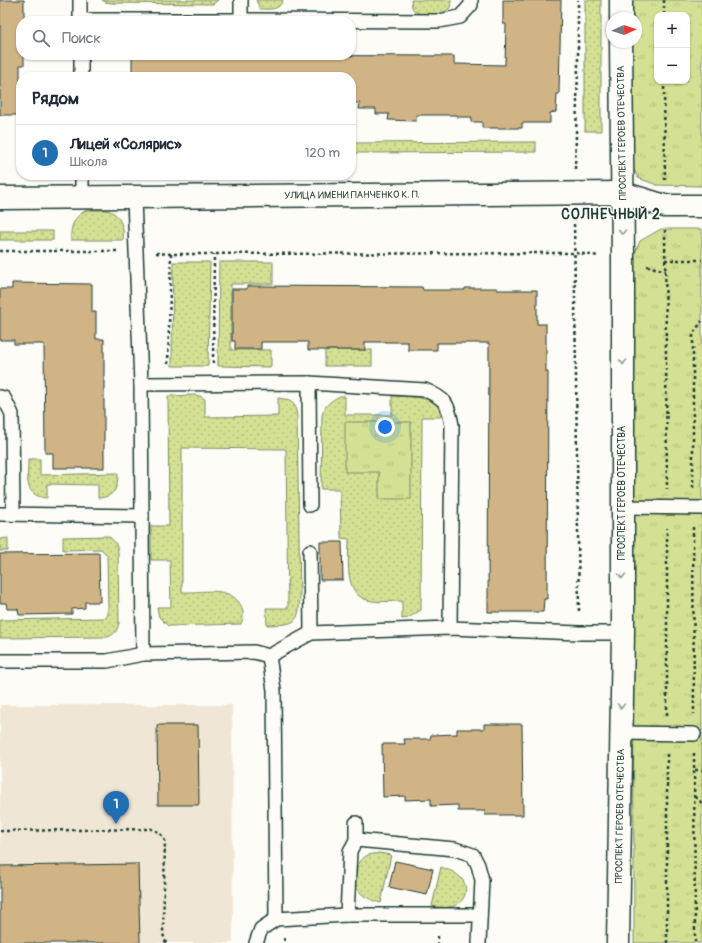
<!DOCTYPE html>
<html lang="ru">
<head>
<meta charset="utf-8">
<style>
	body { margin:0; font-family:Pangolin,sans-serif; background:#f2f2f3; color:#1f2937 }
	.controls { position:absolute; right:12px; top:12px; display:grid; overflow:hidden; border-radius:8px; box-shadow:0 1px 3px #0004 }
	.controls button { width:36px; height:36px; display:grid; place-items:center; padding:0; border:0; border-bottom:1px solid #e0e1e3; background:#fff; color:#1f2937; font:20px sans-serif }
	.compass { position:absolute; left:606px; top:12px; width:36px; height:36px; border-radius:50%; background:#fff; box-shadow:0 1px 3px #0004; rotate:87deg }
	.you { position:absolute; left:385px; top:427px; width:14px; height:14px; margin:-10px; border:3px solid #fff; border-radius:50%; background:#1a73e8; box-shadow:0 0 0 6px #1a73e833 }
	.badge { display:grid; place-items:center; width:26px; height:26px; border-radius:50%; background:#1f6fb2; color:#fff; font-size:13px; font-weight:700 }
	.pin { position:absolute; translate:-50% -33px; filter:drop-shadow(0 1px 2px #0008) }
	.pin::after { content:''; position:absolute; top:21px; width:14px; height:12px; background:inherit; clip-path:polygon(0 0,100% 0,50% 100%) }
	.list { margin:0; padding:0; list-style:none }
	h2 { display:flex; justify-content:space-between; align-items:center; height:52px; margin:0; padding:0 16px; font-size:17px }
	h2 small { font-size:13px; font-weight:400; color:#747a83 }
	.list li { display:grid; grid-template-columns:26px 1fr auto; gap:12px; align-items:center; box-sizing:border-box; height:56px; padding:0 16px; border-top:1px solid #e0e1e3 }
	.list b { display:block; font-size:15px; white-space:nowrap }
	.list p { margin:0; font-size:13px; white-space:nowrap; color:#747a83 }
	.list em { font-size:13px; font-style:normal; color:#747a83 }
	.icon { flex:none; width:22px; height:22px; fill:none; stroke:currentColor; stroke-width:2; stroke-linecap:round; stroke-linejoin:round }
	.map { position:relative; flex:none; width:702px; height:943px; overflow:hidden }
	.search { position:absolute; background:#fff; box-shadow:0 1px 3px #0004; left:16px; top:16px; width:340px; height:44px; display:flex; align-items:center; gap:10px; box-sizing:border-box; padding:0 14px; border-radius:16px; color:#747a83; font-size:15px }
	.panel { position:absolute; background:#fff; box-shadow:0 1px 3px #0004; left:16px; top:72px; width:340px; height:108px; border-radius:16px }
	.map>svg:first-child { display:block }
	.built { fill:#f0e6d5 }
	.grass { fill:url(#grass-dots); stroke:#7a8e64 }
	.park { fill:url(#park-tufts); stroke:#7a8e64; fill-rule:evenodd }
	.building { fill:#d1b486; stroke:#1f3d34 }
	.lines { fill:none; stroke-linecap:round; stroke-linejoin:round }
	.service-casing { stroke:#1f3d34; stroke-width:16 }
	.minor-casing { stroke:#1f3d34; stroke-width:25 }
	.path { stroke:#1f3d34; stroke-width:2.5; stroke-dasharray:3 3; stroke-linecap:butt }
	.service { stroke:#fdfcf7; stroke-width:13 }
	.minor { stroke:#fdfcf7; stroke-width:22 }
	.oneway { stroke:#8e9c96 }
	.labels { text-anchor:middle; dominant-baseline:central; stroke-width:3; stroke-linejoin:round; paint-order:stroke }
	.street-label { font-size:10px; fill:#1f3d34; stroke:#fdfcf7 }
	.district-label { font-size:14px; font-weight:bold; letter-spacing:1px; fill:#1f3d34; stroke:#fdfcf7 }
</style>
</head>
<body>
<div class="map">
<svg width="702" height="943" viewBox="0 0 702 943">
	<defs>
		<pattern id="grass-dots" width="8" height="8" patternUnits="userSpaceOnUse"><rect width="8" height="8" fill="#d4e093"/><path d="M2 2h.1M6 6h.1" fill="none" stroke="#b6c17f" stroke-width="1.8" stroke-linecap="round"/></pattern>
		<pattern id="park-tufts" width="24" height="20" patternUnits="userSpaceOnUse"><rect width="24" height="20" fill="#d4e093"/><path d="M3 7l-1-3M5 7V3M7 7l1-3M15 17l-1-3M17 17v-4M19 17l1-3" fill="none" stroke="#b6c17f"/></pattern>
	</defs>
	<rect width="100%" height="100%" fill="#fdfcf7"/>
	<filter id="ink" filterUnits="userSpaceOnUse"><feTurbulence type="fractalNoise" baseFrequency=".025" numOctaves="2"/><feDisplacementMap in="SourceGraphic" scale="8" xChannelSelector="R" yChannelSelector="G"/><feConvolveMatrix kernelMatrix="1 2 1 2 8 2 1 2 1" color-interpolation-filters="sRGB"/></filter>
	<g filter="url(#ink)">
		<polygon class="built" points="0,705 232,705 233,943 0,943"/>
		<g class="grass">
			<polygon points="102,0 218,0 213,4 112,3 105,2"/>
			<path d="M 256,0 L 283,0 C 279,11 270,9 260,9 Z"/>
			<path d="M 411,0 L 451,0 C 451,3 451,7 449,9 C 441,16 419,18 413,9 C 411,7 412,3 411,0 Z"/>
			<rect x="585" y="0" width="16" height="131"/>
			<polygon points="536,142 536,152 351,153 351,143"/>
			<polygon points="102,175 168,175 112,177"/>
			<path d="M 87,210 C 93,210 100,210 106,210 C 120,212 125,229 123,240 L 71,240 C 70,226 74,216 87,210 Z"/>
			<rect x="0" y="231" width="53" height="9"/>
			<polygon points="173,262 210,262 208,366 172,366"/>
			<polygon points="219,262 273,262 273,284 231,284 231,350 271,350 271,367 218,366"/>
			<rect x="325" y="350" width="47" height="16"/>
			<path d="M 194,395 L 200,396 L 205,399 L 205,417 L 278,416 L 278,398 L 290,400 L 295,406 L 297,416 L 300,595 C 299,625 296,624 267,625 L 266,608 L 288,608 L 286,449 L 182,448 L 182,592 C 201,593 228,585 240,604 C 244,610 244,617 241,624 L 168,626 L 159,617 L 157,607 L 171,607 L 170,560 L 151,560 L 151,526 L 169,526 L 168,396 Z"/>
			<path d="M 340,396 L 345,396 L 345,415 L 392,415 L 392,396 C 408,397 441,394 441,417 L 422,417 L 421,610 L 408,618 L 402,619 L 402,601 C 391,601 378,603 367,600 C 343,593 349,558 349,539 L 341,538 L 340,489 L 321,489 L 322,415 C 325,405 330,401 340,396 Z"/>
			<path d="M 28,459 L 40,459 L 40,475 L 118,473 C 118,489 114,497 98,498 L 98,485 L 47,484 L 47,498 C 23,496 28,478 28,459 Z"/>
			<path d="M 108,536 C 115,541 117,544 118,552 L 119,623 C 117,631 115,634 108,637 L 0,638 L 0,620 L 104,618 L 108,615 L 108,609 L 107,555 L 101,549 L 63,550 L 63,537 Z"/>
			<polygon points="8,538 8,551 0,551 0,539"/>
			<path d="M 379,853 L 391,855 L 381,903 C 372,901 361,896 357,888 C 351,878 357,862 366,856 C 370,854 375,854 379,853 Z"/>
			<path d="M 441,867 C 448,870 454,871 460,877 C 471,887 465,905 450,907 C 444,908 438,907 432,906 Z"/>
		</g>
		<g class="park">
			<path d="M 630,0 L 702,0 L 702,186 L 657,185 L 638,178 L 630,161 L 630,42 L 636,42 L 636,18 L 630,18 ZM 657,15 L 687,15 L 687,81 L 657,81 Z"/>
			<polygon points="661,229 702,229 702,943 634,943 633,258 640,241"/>
			<polygon points="345,422 411,422 411,499 379,499 379,472 345,472"/>
		</g>
		<g class="building">
			<polygon points="0,0 24,0 24,21 21,21 21,55 24,55 24,65 20,65 20,115 0,115"/>
			<polygon points="503,0 561,0 559,94 557,94 556,112 550,113 550,123 522,123 522,128 482,128 482,122 471,122 472,117 457,117 457,115 416,115 416,121 388,120 389,114 376,114 376,109 359,109 360,103 351,103 351,77 132,77 132,55 454,56 454,64 505,65 506,24 503,24"/>
			<polygon points="12,283 92,284 92,312 96,312 96,339 104,339 104,468 53,468 53,453 45,453 44,344 14,344 14,340 0,340 0,289 12,289"/>
			<polygon points="247,286 422,287 423,290 465,290 465,288 497,288 497,290 537,290 537,324 546,324 546,372 548,372 547,599 544,599 543,612 488,612 489,343 437,343 437,350 408,350 408,342 365,342 365,350 308,350 308,342 261,342 261,349 235,349 235,341 232,341 232,289 247,289"/>
			<polygon points="320,542 342,542 343,580 320,580"/>
			<polygon points="99,553 100,602 85,602 85,608 72,609 72,614 19,615 18,609 7,609 6,603 0,603 0,554"/>
			<polygon points="484,724 522,724 523,815 485,815 485,811 458,811 458,805 431,806 431,799 405,800 405,796 383,797 382,744 405,744 404,739 430,739 431,735 457,734 457,729 484,729"/>
			<polygon points="157,725 198,725 199,805 158,805"/>
			<polygon points="395,861 433,869 427,895 389,887"/>
			<polygon points="138,864 140,943 0,943 0,866"/>
		</g>
		<g class="lines">
			<g class="service-casing">
				<g id="service">
					<polyline points="80,0 80,21"/>
					<polyline points="241,0 241,20 439,21 460,17 471,5 471,0"/>
					<polyline points="80,20 241,20"/>
					<polyline points="81,55 81,77"/>
					<polyline points="82,175 82,198"/>
					<polyline points="134,198 141,384 143,654"/>
					<polyline points="309,383 310,505"/>
					<path d="M 141,384 L 309,383 L 425,390 C 446,399 448,403 452,425 L 450,628"/>
					<polyline points="0,397 4,398 12,414 13,514"/>
					<polyline points="622,507 702,508"/>
					<polyline points="0,514 142,516"/>
					<polyline points="310,551 311,633"/>
					<polyline points="269,656 274,690 276,919"/>
					<polyline points="0,661 107,661 143,654 254,652 269,656 311,633 450,628 579,633 623,633"/>
					<polyline points="621,733 694,734"/>
					<polyline points="356,840 455,849 473,855 478,865 482,880 479,943"/>
					<polyline points="347,915 350,851 356,840 356,823"/>
					<polyline points="256,943 261,929 276,919 347,915 480,915"/>
				</g>
			</g>
			<g class="minor-casing">
				<g id="minor">
					<polyline points="621,0 621,18"/>
					<path id="s1" d="M 0,198 L 622,193 L 665,206 L 702,206"/>
					<path id="s2" d="M 618,943 L 623,633 L 623,260 L 621,42"/>
				</g>
			</g>
			<g class="path">
				<polyline points="664,0 664,15"/>
				<polyline points="664,81 665,181"/>
				<polyline points="575,169 578,67 578,0"/>
				<polyline points="574,218 579,613"/>
				<polyline points="665,230 667,489"/>
				<polyline points="0,251 117,251"/>
				<polyline points="156,253 171,254 576,253 599,256"/>
				<polyline points="665,260 702,260"/>
				<polyline points="647,266 666,271"/>
				<polyline points="213,363 214,254"/>
				<polyline points="168,364 171,254"/>
				<polyline points="693,488 693,334 702,321"/>
				<polyline points="693,527 694,714"/>
				<polyline points="667,715 667,528"/>
				<polyline points="694,753 695,943"/>
				<polyline points="667,754 667,943"/>
				<polyline points="695,770 702,770"/>
				<polyline points="695,797 702,803"/>
				<polyline points="0,831 152,829 160,833 165,841 163,934 166,943"/>
				<polyline points="438,936 438,943"/>
				<polyline points="284,938 285,943"/>
			</g>
			<use href="#service" class="service"/>
			<use href="#minor" class="minor"/>
		</g>
		<defs><path id="oneway-chevron" d="M-2-3.5L2.5 0L-2 3.5" fill="none" stroke-width="1.6" stroke-linecap="round" stroke-linejoin="round"/></defs>
		<g class="oneway">
			<use href="#oneway-chevron" transform="translate(622 232) rotate(90)"/>
			<use href="#oneway-chevron" transform="translate(623 362) rotate(90)"/>
			<use href="#oneway-chevron" transform="translate(622 576) rotate(90)"/>
			<use href="#oneway-chevron" transform="translate(621 706) rotate(91)"/>
		</g>
	</g>
	<g class="labels">
		<g class="street-label">
			<text transform="translate(622 133) rotate(-91)">ПРОСПЕКТ ГЕРОЕВ ОТЕЧЕСТВА</text>
			<text stroke="none"><textPath href="#s1" startOffset="352">УЛИЦА ИМЕНИ ПАНЧЕНКО К. П.</textPath></text>
			<text transform="translate(622 493) rotate(-90)">ПРОСПЕКТ ГЕРОЕВ ОТЕЧЕСТВА</text>
			<text stroke="none"><textPath href="#s2" startOffset="127">ПРОСПЕКТ ГЕРОЕВ ОТЕЧЕСТВА</textPath></text>
		</g>
		<g class="district-label">
			<text x="611" y="214">СОЛНЕЧНЫЙ 2</text>
		</g>
	</g>
</svg>
<div class="controls">
<button>+</button>
<button>−</button>
</div>
<svg class="compass" viewBox="-18 -18 36 36"><path d="M0-13l5 13h-10z" fill="#e53935"/><path d="M0 13l5-13h-10z" fill="#747a83"/></svg>
<div class="you"></div>
<div class="pin badge" style="left:116px;top:824px">1</div>
<div class="search"><svg class="icon" aria-label="search" viewBox="0 0 24 24"><circle cx="10" cy="10" r="6"/><path d="M15 15l6 6"/></svg>Поиск</div>
<section class="panel">
<h2>Рядом<small></small></h2>
<ul class="list">
<li><span class="badge">1</span><div><b>Лицей «Солярис»</b><p>Школа</p></div><em>120 m</em></li>
</ul>
</section>
</div>
</body>
</html>
